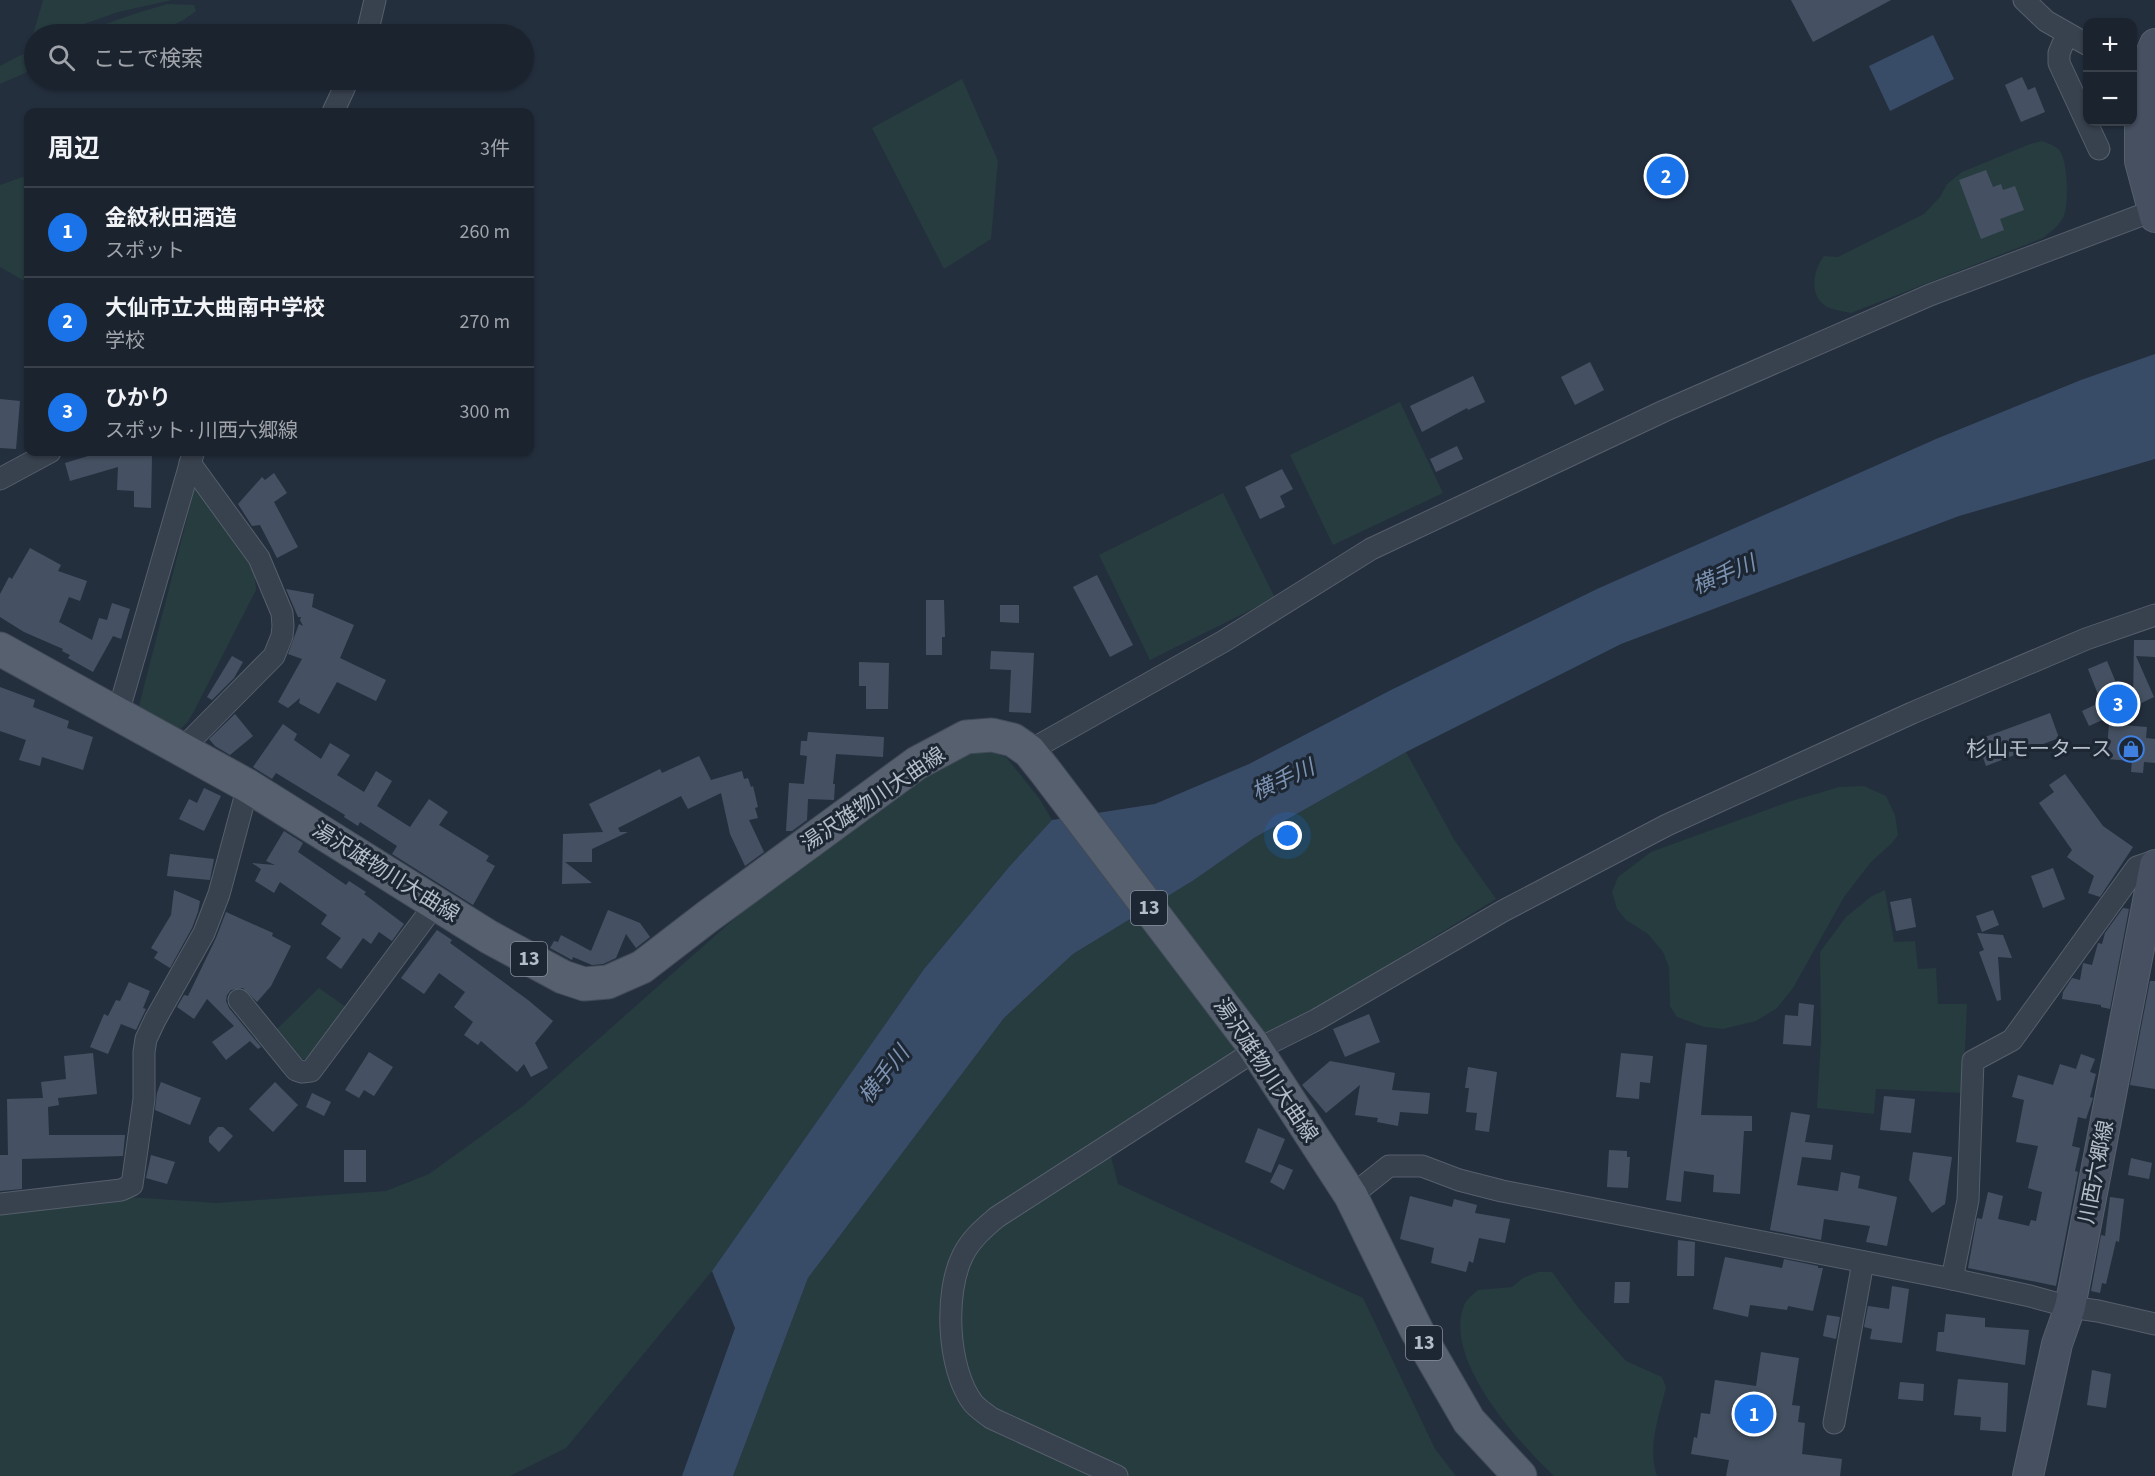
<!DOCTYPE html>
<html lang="ja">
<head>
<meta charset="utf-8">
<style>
	body { margin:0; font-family:"Source Sans 3","Noto Sans JP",sans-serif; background:#282f3a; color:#f1f3f6 }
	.controls { position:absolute; right:18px; top:18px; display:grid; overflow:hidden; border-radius:12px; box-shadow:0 2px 4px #0004 }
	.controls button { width:54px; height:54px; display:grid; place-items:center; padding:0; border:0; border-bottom:2px solid #39404a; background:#1b232e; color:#f1f3f6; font:30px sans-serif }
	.you { position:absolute; left:1288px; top:836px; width:21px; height:21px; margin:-15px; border:4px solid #fff; border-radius:50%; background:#1a73e8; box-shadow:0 0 0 9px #1a73e833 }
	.badge { display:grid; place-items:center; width:39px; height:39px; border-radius:50%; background:#1a73e8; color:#fff; font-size:20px; font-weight:700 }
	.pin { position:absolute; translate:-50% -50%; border:3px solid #fff; box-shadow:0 2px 6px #0006 }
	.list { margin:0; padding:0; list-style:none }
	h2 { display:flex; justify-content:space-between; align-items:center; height:78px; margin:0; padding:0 24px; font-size:26px }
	h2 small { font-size:20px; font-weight:400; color:#a0a4aa }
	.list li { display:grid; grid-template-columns:39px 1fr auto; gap:18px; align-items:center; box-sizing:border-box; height:90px; padding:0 24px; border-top:2px solid #39404a }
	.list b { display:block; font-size:22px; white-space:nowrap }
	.list p { margin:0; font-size:20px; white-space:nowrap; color:#a0a4aa }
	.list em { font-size:20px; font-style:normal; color:#a0a4aa }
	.icon { flex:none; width:33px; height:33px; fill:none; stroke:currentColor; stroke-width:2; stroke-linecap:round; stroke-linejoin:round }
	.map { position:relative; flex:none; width:2155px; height:1476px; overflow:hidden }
	.search { position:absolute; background:#1b232e; box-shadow:0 2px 4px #0004; left:24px; top:24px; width:510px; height:66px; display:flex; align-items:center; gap:15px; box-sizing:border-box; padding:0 21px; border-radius:33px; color:#a0a4aa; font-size:22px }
	.panel { position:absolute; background:#1b232e; box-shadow:0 2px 4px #0004; left:24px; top:108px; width:510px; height:348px; border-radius:12px }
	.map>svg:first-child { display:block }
	.green { fill:#263c3f }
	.water { fill:#394c67 }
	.building { fill:#455162 }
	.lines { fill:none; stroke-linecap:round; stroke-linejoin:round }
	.minor-casing { stroke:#565f6c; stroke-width:23 }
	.secondary-casing { stroke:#565f6c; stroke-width:32 }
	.primary-casing { stroke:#414a57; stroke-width:35 }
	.minor { stroke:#38414e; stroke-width:21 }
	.secondary { stroke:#465061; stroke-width:30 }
	.primary { stroke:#56606e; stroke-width:33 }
	.labels { text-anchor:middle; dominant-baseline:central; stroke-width:6; stroke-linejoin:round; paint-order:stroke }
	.shield { fill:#1d2633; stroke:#878f9c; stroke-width:1.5 }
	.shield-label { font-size:20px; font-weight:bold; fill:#b4bcc9 }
	.poi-label { font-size:21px; fill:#b4bcc9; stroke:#1d2633; text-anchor:end }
	.street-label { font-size:21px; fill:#b4bcc9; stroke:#1d2633 }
	.water-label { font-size:22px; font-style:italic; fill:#7c92b1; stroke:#1d2633 }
</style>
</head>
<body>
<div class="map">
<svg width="2155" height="1476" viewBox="0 0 2155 1476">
	<rect width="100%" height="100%" fill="#242f3e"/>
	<g class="green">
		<polygon points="43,0 172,0 118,12 59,33 33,35"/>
		<path d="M 167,4 L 194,5 L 196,11 C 161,40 119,35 77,34 L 134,14 Z"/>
		<polygon points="34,50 34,69 0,84 0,66 17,57"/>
		<polygon points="962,79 998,161 991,239 944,269 872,128"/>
		<path d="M 2042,141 C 2049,144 2058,146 2061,153 C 2068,166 2069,206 2063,218 C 2058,227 2050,232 2043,238 L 1851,313 C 1843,311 1834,310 1827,307 C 1808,296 1813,270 1824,256 L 1838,257 L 1924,214 L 1940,197 L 1947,184 L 1962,172 L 2030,144 Z"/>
		<polygon points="28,175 28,283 0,267 0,185"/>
		<polygon points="1400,402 1443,493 1333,545 1290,455"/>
		<polygon points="196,483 254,565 256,590 194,711 187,723 176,733 139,706"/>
		<polygon points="1223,493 1275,598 1150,660 1099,555"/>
		<polygon points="979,748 1006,757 1039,798 1052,820 1009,867 924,969 712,1271 566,1448 510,1476 0,1476 0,1211 129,1197 216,1203 386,1191 429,1174 523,1106 752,903 933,769"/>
		<polygon points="1406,752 1455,841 1496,899 1106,1137 1118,1184 1363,1298 1435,1449 1456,1476 733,1476 808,1278 1004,1018 1073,954 1194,880 1254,838"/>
		<polygon points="1864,786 1886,796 1895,815 1898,835 1892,843 1871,862 1844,897 1793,988 1777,1008 1756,1021 1723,1029 1704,1027 1677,1017 1670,1006 1669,967 1663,952 1648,934 1626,920 1617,909 1612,892 1618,877 1651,852 1788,802 1839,787"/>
		<polygon points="1885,890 1894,942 1915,941 1918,969 1936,968 1938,1004 1967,1004 1963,1093 1876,1089 1874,1114 1817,1108 1821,1039 1820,952 1846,917 1872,896"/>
		<polygon points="319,988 346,1007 309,1059 300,1059 277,1029"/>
		<path d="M 1538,1272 L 1552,1272 L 1580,1310 L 1626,1361 L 1662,1377 L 1666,1387 C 1659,1418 1647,1445 1657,1476 L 1554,1476 C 1518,1442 1440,1356 1465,1303 C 1468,1298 1473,1294 1478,1290 L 1512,1287 L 1523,1278 Z"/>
	</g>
	<g class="water">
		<polygon points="1933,35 1954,79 1890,111 1869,66"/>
		<polygon points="2155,354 2155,459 1959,516 1621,644 1406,752 1254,838 1194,880 1073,954 1004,1018 808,1278 733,1476 682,1476 735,1328 712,1271 924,969 1009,867 1052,820 1155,804 1249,764 1391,690 1597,589 1936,439 2081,380"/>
	</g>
	<g class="building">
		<polygon points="1791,0 1891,0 1813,42"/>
		<polygon points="2022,77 2028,90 2035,87 2045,112 2021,122 2005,85"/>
		<polygon points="1986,170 1993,187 2001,184 2003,190 2015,186 2024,210 2000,219 2004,230 1981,239 1959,180"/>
		<polygon points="1590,362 1604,390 1575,405 1561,377"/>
		<polygon points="1473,376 1485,402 1468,410 1467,408 1422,432 1410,406"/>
		<polygon points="0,399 20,401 16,449 0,448"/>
		<polygon points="1457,446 1463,459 1436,472 1430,459"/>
		<polygon points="86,452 155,452 156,455 152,456 151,508 134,507 134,491 117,490 118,467 70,481 65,463 88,456"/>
		<polygon points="1282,469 1293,489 1280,496 1285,507 1260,519 1245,487"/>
		<polygon points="274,473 287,493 274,502 298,547 277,558 260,525 252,526 238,504 262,477 265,480"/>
		<polygon points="30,548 61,565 58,571 87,581 80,601 69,597 59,622 92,640 99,618 107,620 112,603 130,609 121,639 113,636 93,672 68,658 70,655 62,651 63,649 24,632 0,617 0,594 9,577 12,579"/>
		<polygon points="1097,575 1133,645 1110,657 1073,587"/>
		<polygon points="286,589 314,594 312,607 354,625 340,658 386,680 376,701 337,682 319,714 299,703 300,698 288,708 278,702 302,659 288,654 299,624 303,626 300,620 301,617 298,617"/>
		<polygon points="926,600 944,600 945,637 942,637 942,655 926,655"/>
		<polygon points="1000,605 1019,605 1019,623 1000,622"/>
		<polygon points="2134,640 2155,640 2155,657 2136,656 2154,697 2133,707"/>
		<polygon points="991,651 1034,653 1031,713 1009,712 1011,670 990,669"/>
		<polygon points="232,656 243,662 234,678 212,700 207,697"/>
		<polygon points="2107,661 2127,709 2089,726 2082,711 2101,702 2088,669"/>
		<polygon points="859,662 889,663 888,709 866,709 866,686 859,686"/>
		<polygon points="0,687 35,700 33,707 69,721 67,728 93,737 83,770 42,757 40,766 19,760 26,740 0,731"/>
		<polygon points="2050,713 2059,738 1986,766 1977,740"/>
		<polygon points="235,714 253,736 230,755 215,746 209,739"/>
		<polygon points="283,724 297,734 294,740 321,759 330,743 350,755 337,775 364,792 376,771 392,781 377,806 410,827 429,799 448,812 439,825 489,856 486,861 495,866 473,905 392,854 397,846 360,822 358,826 344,817 345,815 276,773 272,779 253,767"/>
		<polygon points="2109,724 2147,727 2146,738 2155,739 2155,763 2144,762 2143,773 2131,772 2132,761 2106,759"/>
		<polygon points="808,732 884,737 883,757 836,754 833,784 835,784 834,800 808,799 807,820 792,831 786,831 789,783 804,784 807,756 800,755 801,741 807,741"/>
		<polygon points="699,756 711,780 742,771 744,779 748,778 751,787 753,786 758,807 755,808 758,818 749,820 764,852 745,866 730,834 721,793 688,809 681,796 618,828 620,832 628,832 592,849 592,862 565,862 592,883 562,884 563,834 603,832 589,804 660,769 662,773"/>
		<polygon points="2065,774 2103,826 2133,847 2100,897 2088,893 2094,876 2067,857 2072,850 2039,803 2054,792 2049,785"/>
		<polygon points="204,788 221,796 204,831 179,819 189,799 197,803"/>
		<polygon points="284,831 303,843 298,852 346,885 349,881 366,892 364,894 404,924 392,941 379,932 371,944 363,938 341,969 326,958 341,938 321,924 327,915 280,882 274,893 255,881 261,869 252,863 275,865 266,861"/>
		<polygon points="170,854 214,859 210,880 167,876"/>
		<polygon points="2053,868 2065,899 2043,908 2031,876"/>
		<polygon points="174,890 200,901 198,912 192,928 170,968 154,958 158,952 151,948 171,915"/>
		<polygon points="1911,898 1916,927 1896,931 1890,902"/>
		<polygon points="2123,908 2129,909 2110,1009 2101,1007 2101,1005 2062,999 2063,992 2072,978 2080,980 2083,963 2092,965 2098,943 2102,944 2105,933"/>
		<polygon points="608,910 640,923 650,937 636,948 626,934 616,958 603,964 592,965 573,957 572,960 550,948 554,941 558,942 561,935 591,951"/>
		<polygon points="1993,910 1999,925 1982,932 1976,916"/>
		<polygon points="226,912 273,933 272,936 291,946 271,986 257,1002 243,988 231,990 227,995 226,1001 229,1008 261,1047 258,1049 250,1041 226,1060 212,1042 234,1026 207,999 194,1019 177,1007 184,995 188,996 216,938"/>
		<polygon points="437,930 452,940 450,943 528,1000 553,1021 535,1043 548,1068 531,1077 524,1064 517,1072 481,1041 478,1045 464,1035 473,1022 454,1007 465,992 439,973 424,994 401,978"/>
		<polygon points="1977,933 2003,935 2012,958 1998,957 2001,1000 1997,1001 1979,952 1984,950"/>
		<polygon points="2150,981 2155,981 2155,1089 2130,1085"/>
		<polygon points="129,982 150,991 143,1008 146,1009 136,1030 121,1024 108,1054 90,1047 104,1014 108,1016 116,1000 120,1001"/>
		<polygon points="1799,1003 1814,1005 1811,1046 1783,1044 1785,1015 1798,1016"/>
		<polygon points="1369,1014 1380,1042 1345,1057 1333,1029"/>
		<polygon points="1686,1043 1707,1045 1701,1115 1752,1116 1752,1131 1744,1131 1740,1194 1713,1192 1714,1175 1684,1171 1681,1202 1666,1200"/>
		<polygon points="369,1052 393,1067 374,1096 364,1090 359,1098 345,1090"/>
		<polygon points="93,1053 97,1094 58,1098 59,1105 48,1107 49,1135 125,1135 123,1156 22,1159 22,1189 0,1191 0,1155 8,1155 7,1099 43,1098 41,1082 66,1079 64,1056"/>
		<polygon points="1621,1053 1653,1056 1650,1083 1640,1082 1639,1099 1616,1097"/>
		<polygon points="2081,1054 2095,1059 2090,1072 2096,1074 2090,1097 2093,1098 2086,1119 2078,1117 2072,1146 2080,1148 2075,1171 2078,1172 2056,1286 1968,1268 1977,1218 1982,1219 1988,1192 2003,1196 1998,1219 2029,1226 2031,1220 2036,1221 2042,1192 2028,1188 2038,1146 2016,1142 2024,1100 2012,1097 2018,1075 2053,1085 2060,1064 2076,1069"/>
		<polygon points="1330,1061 1395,1073 1392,1090 1430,1093 1428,1114 1400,1112 1398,1126 1377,1122 1378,1118 1355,1115 1360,1085 1326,1113 1302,1085"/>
		<polygon points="1468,1067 1497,1072 1489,1132 1475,1130 1477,1113 1466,1112 1469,1088 1465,1088"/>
		<polygon points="161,1082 201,1098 190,1125 155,1110 157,1093"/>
		<polygon points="275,1082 298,1105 273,1132 249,1109"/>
		<polygon points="312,1093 331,1102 324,1116 306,1107"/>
		<polygon points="1884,1096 1915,1099 1911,1133 1880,1130"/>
		<polygon points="1791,1112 1810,1115 1805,1142 1833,1145 1831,1160 1802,1157 1797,1185 1838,1191 1841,1172 1860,1176 1858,1188 1897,1197 1887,1246 1866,1242 1870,1226 1824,1219 1821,1240 1770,1230"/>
		<polygon points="218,1127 223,1127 233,1136 219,1152 209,1142 209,1137"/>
		<polygon points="1258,1128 1285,1139 1271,1173 1245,1162"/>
		<rect x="344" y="1150" width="22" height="32"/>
		<polygon points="1609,1150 1627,1151 1627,1157 1630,1157 1628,1188 1607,1187"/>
		<polygon points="1913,1152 1952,1157 1945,1204 1932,1213 1909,1180"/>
		<polygon points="151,1155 175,1162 167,1184 146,1178"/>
		<polygon points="2131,1158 2152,1163 2149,1179 2128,1175"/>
		<polygon points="1279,1164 1293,1170 1284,1190 1270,1182"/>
		<polygon points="1410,1196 1452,1207 1454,1199 1477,1205 1475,1213 1510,1219 1505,1243 1479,1238 1473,1263 1469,1261 1466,1272 1431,1263 1434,1248 1400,1239"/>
		<polygon points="2110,1197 2124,1199 2119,1242 2116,1241 2106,1284 2102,1283 2100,1293 2091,1291 2101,1235 2105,1236"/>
		<polygon points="1678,1240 1695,1242 1694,1276 1677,1276"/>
		<polygon points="1725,1257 1782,1268 1784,1259 1818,1266 1818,1268 1823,1268 1813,1311 1788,1306 1787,1310 1750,1305 1748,1317 1713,1309"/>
		<polygon points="1615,1282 1630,1282 1629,1303 1614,1303"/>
		<polygon points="1892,1286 1909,1289 1902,1343 1870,1339 1872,1329 1864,1327 1868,1306 1889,1309"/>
		<polygon points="1946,1314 1985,1318 1985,1327 2029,1330 2025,1365 1936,1351 1938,1332 1944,1332"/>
		<polygon points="1827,1315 1840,1317 1836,1339 1823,1336"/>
		<polygon points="1761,1352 1799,1358 1792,1405 1800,1406 1798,1422 1805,1423 1802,1454 1842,1459 1840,1476 1726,1476 1729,1460 1691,1454 1694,1437 1697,1438 1701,1413 1710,1414 1715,1380 1756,1386"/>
		<polygon points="2092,1370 2111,1374 2106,1408 2087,1405"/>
		<polygon points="1958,1379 2008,1383 2006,1432 1980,1430 1981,1417 1954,1415"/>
		<polygon points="1900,1382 1924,1384 1923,1401 1898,1399"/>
	</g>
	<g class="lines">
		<g class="minor-casing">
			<g id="minor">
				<polyline points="2024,0 2046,21 2088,45"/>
				<polyline points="367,34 375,0"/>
				<polyline points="2067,34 2059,53 2059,63 2099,149"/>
				<polyline points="333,112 348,80"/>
				<polyline points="0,479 50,452"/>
				<polyline points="118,713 193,454"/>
				<polyline points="182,749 274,656 282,636 283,626 282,613 259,558 190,463"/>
				<polyline points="1029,751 1224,641 1371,549 1664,411 1930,295 2155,210"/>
				<polyline points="239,1000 296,1070 302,1072 311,1071 436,903"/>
				<polyline points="1351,1196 1389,1166 1422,1166 1459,1180 1502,1191 1952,1279 2030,1296 2070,1307 2098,1311 2155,1324"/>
				<polyline points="0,1204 121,1190 132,1185 144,1099 144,1052 146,1039 155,1020 204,933 219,894 248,786"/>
				<polyline points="1952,1279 1968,1200 1973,1061 2012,1040 2137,867 2155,861"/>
				<polyline points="1834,1423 1863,1262"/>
				<path d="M 1117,1476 L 991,1418 C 985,1413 978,1409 973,1403 C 947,1369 944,1292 963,1255 C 971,1239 984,1228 997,1217 L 1256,1050 L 1316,1020 L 1503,911 L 1667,825 L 1912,713 L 2086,639 L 2155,615"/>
			</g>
		</g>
		<g class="secondary-casing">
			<g id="secondary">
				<polyline points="2155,44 2148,61 2140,106 2140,161 2155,217"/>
				<polyline points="2028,1476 2057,1344 2070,1307 2155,865"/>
			</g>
		</g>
		<g class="primary-casing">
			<polyline id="primary" points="0,649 248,786 489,937 563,977 584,984 608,982 642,967 707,917 917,763 966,737 992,735 1013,740 1029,751 1045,771 1253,1045 1351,1196 1417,1331 1469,1421 1520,1476"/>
		</g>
		<use href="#minor" class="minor"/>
		<use href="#secondary" class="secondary"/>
		<use href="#primary" class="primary"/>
	</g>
	<defs>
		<g id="shop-ring" transform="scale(1.35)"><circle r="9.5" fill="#1d2633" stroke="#3f7fe0" stroke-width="1.5"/><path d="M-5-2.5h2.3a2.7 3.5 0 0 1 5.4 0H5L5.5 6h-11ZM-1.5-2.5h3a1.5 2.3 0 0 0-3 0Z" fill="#3f7fe0"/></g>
	</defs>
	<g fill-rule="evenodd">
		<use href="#shop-ring" x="2131" y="749"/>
	</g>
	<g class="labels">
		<g class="shield">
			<rect x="1131" y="891" width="36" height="34" rx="4.5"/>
			<rect x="511" y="942" width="36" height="34" rx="4.5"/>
			<rect x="1406" y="1326" width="36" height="34" rx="4.5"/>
		</g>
		<g class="shield-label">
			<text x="1149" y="908">13</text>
			<text x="529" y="959">13</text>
			<text x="1424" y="1343">13</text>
		</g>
		<g class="poi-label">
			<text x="2112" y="749">杉山モータース</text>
		</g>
		<g class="street-label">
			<text transform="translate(873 799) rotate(-34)">湯沢雄物川大曲線</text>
			<text transform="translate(386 872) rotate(32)">湯沢雄物川大曲線</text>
			<text transform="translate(1266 1070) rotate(56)">湯沢雄物川大曲線</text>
			<text transform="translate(2096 1172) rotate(-79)">川西六郷線</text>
		</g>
		<g class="water-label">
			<text transform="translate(1724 575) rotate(-23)">横手川</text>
			<text transform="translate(1283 780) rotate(-25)">横手川</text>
			<text transform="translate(884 1075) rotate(-51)">横手川</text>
		</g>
	</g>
</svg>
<div class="controls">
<button>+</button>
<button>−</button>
</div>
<div class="you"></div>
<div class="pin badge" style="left:1754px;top:1414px">1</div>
<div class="pin badge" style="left:1666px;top:176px">2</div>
<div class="pin badge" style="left:2118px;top:704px">3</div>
<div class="search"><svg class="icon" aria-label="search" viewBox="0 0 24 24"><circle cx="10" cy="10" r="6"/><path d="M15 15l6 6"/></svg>ここで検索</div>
<section class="panel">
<h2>周辺<small>3件</small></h2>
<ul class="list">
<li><span class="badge">1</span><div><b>金紋秋田酒造</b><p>スポット</p></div><em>260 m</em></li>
<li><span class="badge">2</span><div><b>大仙市立大曲南中学校</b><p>学校</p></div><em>270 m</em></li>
<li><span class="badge">3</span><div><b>ひかり</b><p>スポット · 川西六郷線</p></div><em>300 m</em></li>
</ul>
</section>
</div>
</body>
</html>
